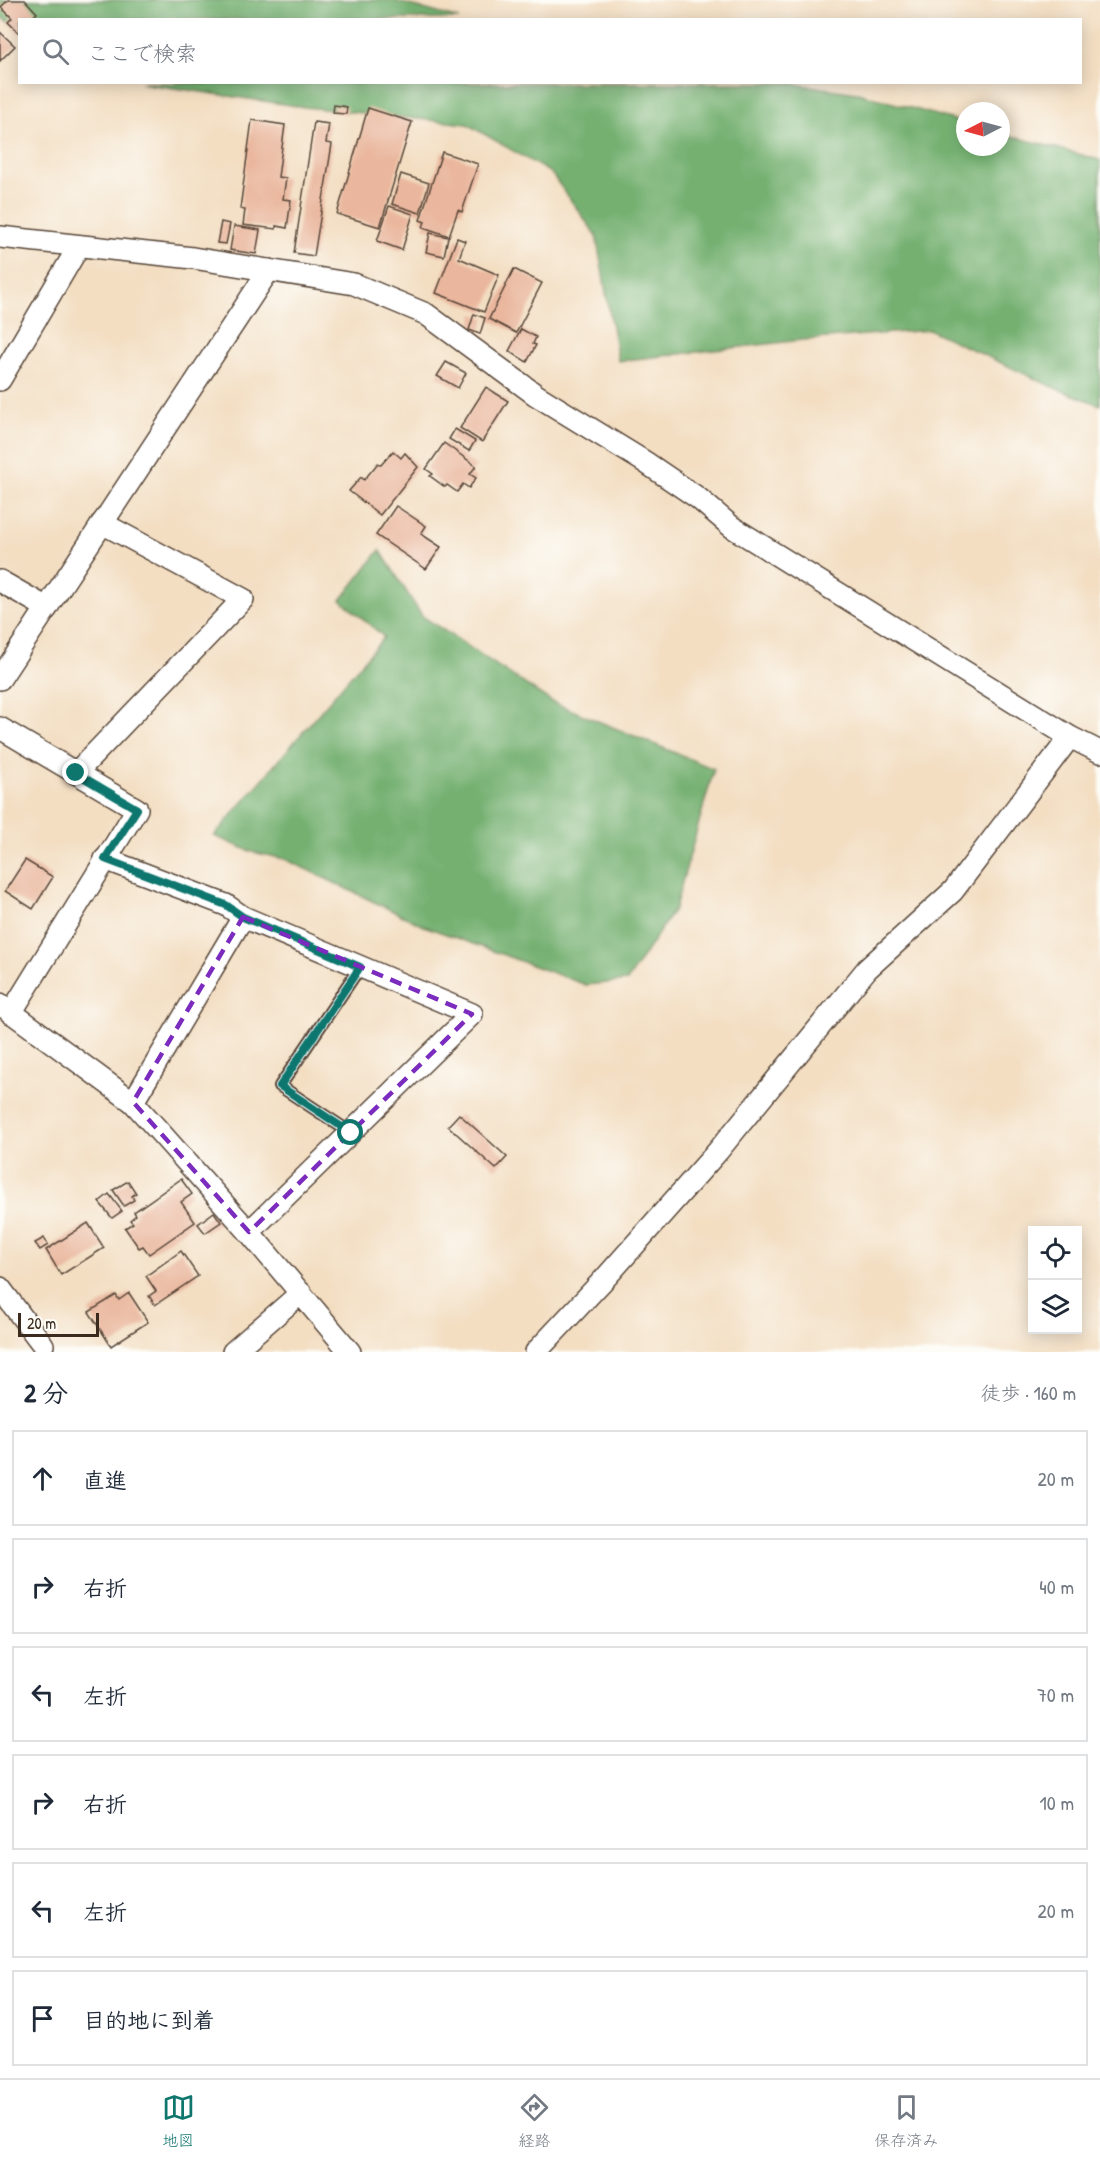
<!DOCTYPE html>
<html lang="ja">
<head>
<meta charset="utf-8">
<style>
	body { margin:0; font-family:"Patrick Hand","Klee One",sans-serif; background:#f6f6f7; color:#1f2937 }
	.controls { position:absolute; right:18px; bottom:18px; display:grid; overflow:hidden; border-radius:0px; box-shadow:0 3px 15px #0003 }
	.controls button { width:54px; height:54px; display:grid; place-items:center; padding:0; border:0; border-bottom:2px solid #e0e1e3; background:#fff; color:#1f2937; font:30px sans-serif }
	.compass { position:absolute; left:956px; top:102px; width:54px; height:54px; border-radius:50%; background:#fff; box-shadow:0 3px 15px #0003; rotate:264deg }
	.scale { position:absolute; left:18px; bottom:15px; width:81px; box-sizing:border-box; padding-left:6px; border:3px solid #3b2a1e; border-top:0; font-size:16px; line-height:21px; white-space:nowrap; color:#3b2a1e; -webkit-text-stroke:4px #fdfcf7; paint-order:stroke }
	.stop { position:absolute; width:18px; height:18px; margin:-14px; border:4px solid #0f766e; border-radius:50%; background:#fff }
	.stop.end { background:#0f766e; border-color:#fff; box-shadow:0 2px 6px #0008 }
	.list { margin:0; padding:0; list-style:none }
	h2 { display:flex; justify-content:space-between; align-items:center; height:78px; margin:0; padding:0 24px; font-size:26px }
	h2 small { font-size:20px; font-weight:400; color:#747a83 }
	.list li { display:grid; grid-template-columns:39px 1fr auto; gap:18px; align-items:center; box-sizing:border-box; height:96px; margin:0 12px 12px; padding:0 12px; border:2px solid #e0e1e3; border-radius:0px }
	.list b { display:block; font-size:22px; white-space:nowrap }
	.list em { font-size:20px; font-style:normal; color:#747a83 }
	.icon { flex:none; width:33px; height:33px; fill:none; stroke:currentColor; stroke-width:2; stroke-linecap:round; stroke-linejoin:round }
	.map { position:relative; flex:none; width:1100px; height:1352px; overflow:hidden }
	.search { position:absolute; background:#fff; box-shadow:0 3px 15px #0003; left:18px; right:18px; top:18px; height:66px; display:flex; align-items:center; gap:15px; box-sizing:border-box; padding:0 21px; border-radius:0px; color:#747a83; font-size:22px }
	.sheet { height:726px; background:#fff }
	nav { display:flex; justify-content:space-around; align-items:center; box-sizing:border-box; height:84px; border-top:2px solid #e0e1e3; background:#fff; font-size:16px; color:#747a83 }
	nav a { display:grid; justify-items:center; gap:3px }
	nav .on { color:#0f766e }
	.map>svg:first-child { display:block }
	.forest { fill:#74b071; stroke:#586d48; stroke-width:1.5 }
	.building { fill:#eab79e }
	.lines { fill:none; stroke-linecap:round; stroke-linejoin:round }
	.service-casing { stroke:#574537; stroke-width:14 }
	.minor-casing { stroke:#574537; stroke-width:24 }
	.service { stroke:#fff; stroke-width:10 }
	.minor { stroke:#fff; stroke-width:21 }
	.route { stroke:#0f766e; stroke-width:8 }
	.marked { fill:none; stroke:#7b2cbf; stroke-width:4.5; stroke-dasharray:12 8; stroke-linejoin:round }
</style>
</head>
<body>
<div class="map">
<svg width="1100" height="1352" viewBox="0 0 1100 1352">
	<rect width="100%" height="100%" fill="#fdfcf7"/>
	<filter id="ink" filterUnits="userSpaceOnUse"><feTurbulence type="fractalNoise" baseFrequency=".0167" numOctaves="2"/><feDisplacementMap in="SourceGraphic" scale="12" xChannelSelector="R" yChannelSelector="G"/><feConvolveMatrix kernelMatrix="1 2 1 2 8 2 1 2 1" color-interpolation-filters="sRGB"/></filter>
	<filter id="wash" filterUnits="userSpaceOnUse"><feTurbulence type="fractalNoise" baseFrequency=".008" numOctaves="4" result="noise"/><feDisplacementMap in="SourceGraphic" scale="24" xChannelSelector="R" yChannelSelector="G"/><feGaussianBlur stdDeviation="1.35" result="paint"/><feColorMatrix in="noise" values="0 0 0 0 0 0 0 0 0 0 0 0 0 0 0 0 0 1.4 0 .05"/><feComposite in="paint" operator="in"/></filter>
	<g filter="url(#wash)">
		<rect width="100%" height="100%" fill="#f3dec2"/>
		<g class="forest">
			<polygon points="0,0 392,0 459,19 20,20 19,30 0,16"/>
			<polygon points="140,83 788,83 858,93 965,123 965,147 1001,147 1001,133 1100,160 1100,405 1055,388 930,330 802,340 618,361 596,235 551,173 467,124 304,107"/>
			<polygon points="380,550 422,616 552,702 714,769 675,908 627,981 586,985 424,926 285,859 252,852 214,836 384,637 341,600"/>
		</g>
		<g id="blocks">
			<g class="building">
				<polygon points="8,0 25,0 37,13 34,16 37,20 20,20 20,34 8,22 12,18 1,7"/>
				<polygon points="0,32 15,46 0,61"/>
				<polygon points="334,105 347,107 346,114 333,113"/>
				<polygon points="368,108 412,122 380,227 337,214"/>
				<polygon points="252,120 285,125 278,177 286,178 283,199 291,200 287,228 276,226 276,229 243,225 245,210 240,209"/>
				<polygon points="314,122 329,124 326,143 332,144 314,256 294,253"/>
				<polygon points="442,152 478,164 462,212 458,210 449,236 423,227 425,222 420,220"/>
				<polygon points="401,174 429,183 420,213 392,204"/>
				<polygon points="389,206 413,214 402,250 377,241"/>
				<polygon points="221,222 230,224 226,244 217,243"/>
				<polygon points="234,226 260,230 256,254 230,250"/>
				<polygon points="430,233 448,237 444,256 426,252"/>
				<polygon points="457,238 465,241 459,258 499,275 484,312 436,293"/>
				<polygon points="514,269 542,283 516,333 489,319"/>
				<polygon points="474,314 485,318 480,334 469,330"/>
				<polygon points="521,329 536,337 533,344 536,345 527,362 509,351"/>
				<polygon points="446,362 466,373 458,388 437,376"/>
				<polygon points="486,387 508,401 482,442 460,428"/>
				<polygon points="455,429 475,441 469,451 449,439"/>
				<polygon points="444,443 476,466 470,474 476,478 469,488 463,484 457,492 447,485 445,487 430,476 433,474 426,469"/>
				<polygon points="393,451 401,458 405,453 418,467 380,515 349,491 361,477 364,480 378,463 381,465"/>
				<polygon points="396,506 426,526 421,534 441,547 426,569 376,535"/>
				<polygon points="25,860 53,877 33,909 5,891"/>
				<polygon points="459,1114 507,1157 496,1169 448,1126"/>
				<polygon points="181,1179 192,1194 181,1202 195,1222 149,1254 143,1246 139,1248 125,1228 133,1223 130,1220 136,1215 134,1212"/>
				<polygon points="128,1181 136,1193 132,1196 134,1200 124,1206 113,1190"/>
				<polygon points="109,1194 122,1211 112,1218 99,1202"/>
				<polygon points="214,1212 221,1222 205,1233 198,1224"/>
				<polygon points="88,1223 104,1248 61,1275 46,1250"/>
				<polygon points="44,1238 48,1245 40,1250 35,1243"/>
				<polygon points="181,1251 198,1276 155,1305 149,1296 156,1291 146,1276"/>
				<polygon points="129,1293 148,1322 111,1346 89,1312 116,1295 119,1300"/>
			</g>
		</g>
	</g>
	<g filter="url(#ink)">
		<use href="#blocks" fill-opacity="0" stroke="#574537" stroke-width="1.5"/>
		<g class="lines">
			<g class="service-casing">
				<polyline id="service" points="351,1133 280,1086 360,967"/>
			</g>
			<g class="minor-casing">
				<g id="minor">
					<polyline points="0,237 193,258 354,284 426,314 536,395 645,462 698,498 732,527 1070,737 1100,752"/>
					<polyline points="0,380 79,246"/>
					<polyline points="0,581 47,608"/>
					<polyline points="0,679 269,270"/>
					<polyline points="0,728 137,809 11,1013"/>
					<polyline points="76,773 243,599 102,523"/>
					<polyline points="105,859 226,905 243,917 133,1102"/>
					<polyline points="243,917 472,1014 249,1232"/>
					<polyline points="0,1004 133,1102 249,1232 350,1352"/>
					<polyline points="0,1288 43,1345"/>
					<polyline points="233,1352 301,1293"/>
					<polyline points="536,1352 608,1275 718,1151 867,969 953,891 1070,737"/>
				</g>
			</g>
			<use href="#service" class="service"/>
			<use href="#minor" class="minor"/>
		</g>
	</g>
	<g class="lines" filter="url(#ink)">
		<polyline class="route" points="76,773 137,809 105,859 226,905 243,917 360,967 280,1086 351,1133"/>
	</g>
	<path class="marked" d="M 243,917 L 472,1014 L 249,1232 L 133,1102 Z"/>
</svg>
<div class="controls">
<button><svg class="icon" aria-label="locate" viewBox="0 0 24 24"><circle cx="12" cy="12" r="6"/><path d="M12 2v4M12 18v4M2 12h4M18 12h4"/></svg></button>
<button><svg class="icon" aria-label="layers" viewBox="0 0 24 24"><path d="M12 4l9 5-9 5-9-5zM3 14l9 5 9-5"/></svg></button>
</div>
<svg class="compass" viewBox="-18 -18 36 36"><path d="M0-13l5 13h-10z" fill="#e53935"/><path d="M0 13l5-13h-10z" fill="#747a83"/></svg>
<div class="scale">20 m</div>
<div class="stop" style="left:351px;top:1133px"></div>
<div class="stop end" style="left:76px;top:773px"></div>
<div class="search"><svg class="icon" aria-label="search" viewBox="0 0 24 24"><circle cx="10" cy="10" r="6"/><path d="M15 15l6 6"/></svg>ここで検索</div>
</div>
<section class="sheet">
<h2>2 分<small>徒歩 · 160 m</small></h2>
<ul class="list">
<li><svg class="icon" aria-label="ahead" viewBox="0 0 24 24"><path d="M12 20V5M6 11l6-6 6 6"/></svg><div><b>直進</b></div><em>20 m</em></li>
<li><svg class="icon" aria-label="right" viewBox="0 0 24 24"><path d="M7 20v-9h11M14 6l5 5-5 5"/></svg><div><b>右折</b></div><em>40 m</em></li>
<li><svg class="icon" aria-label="left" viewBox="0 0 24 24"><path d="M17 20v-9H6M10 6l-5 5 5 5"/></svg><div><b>左折</b></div><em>70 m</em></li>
<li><svg class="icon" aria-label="right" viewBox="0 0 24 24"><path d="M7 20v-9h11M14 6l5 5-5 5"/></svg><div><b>右折</b></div><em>10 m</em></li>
<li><svg class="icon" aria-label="left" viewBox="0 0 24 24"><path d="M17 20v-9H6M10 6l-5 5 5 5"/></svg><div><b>左折</b></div><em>20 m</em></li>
<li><svg class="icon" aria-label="arrive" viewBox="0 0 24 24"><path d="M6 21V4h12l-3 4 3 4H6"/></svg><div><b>目的地に到着</b></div></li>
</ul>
</section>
<nav>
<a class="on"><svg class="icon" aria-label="map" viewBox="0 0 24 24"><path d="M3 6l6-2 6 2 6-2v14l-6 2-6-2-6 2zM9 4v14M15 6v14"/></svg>地図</a>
<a><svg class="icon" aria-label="directions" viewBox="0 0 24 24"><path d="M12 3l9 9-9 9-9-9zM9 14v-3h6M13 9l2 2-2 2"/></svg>経路</a>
<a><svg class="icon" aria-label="saved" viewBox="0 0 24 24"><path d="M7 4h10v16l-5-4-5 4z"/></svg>保存済み</a>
</nav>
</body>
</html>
